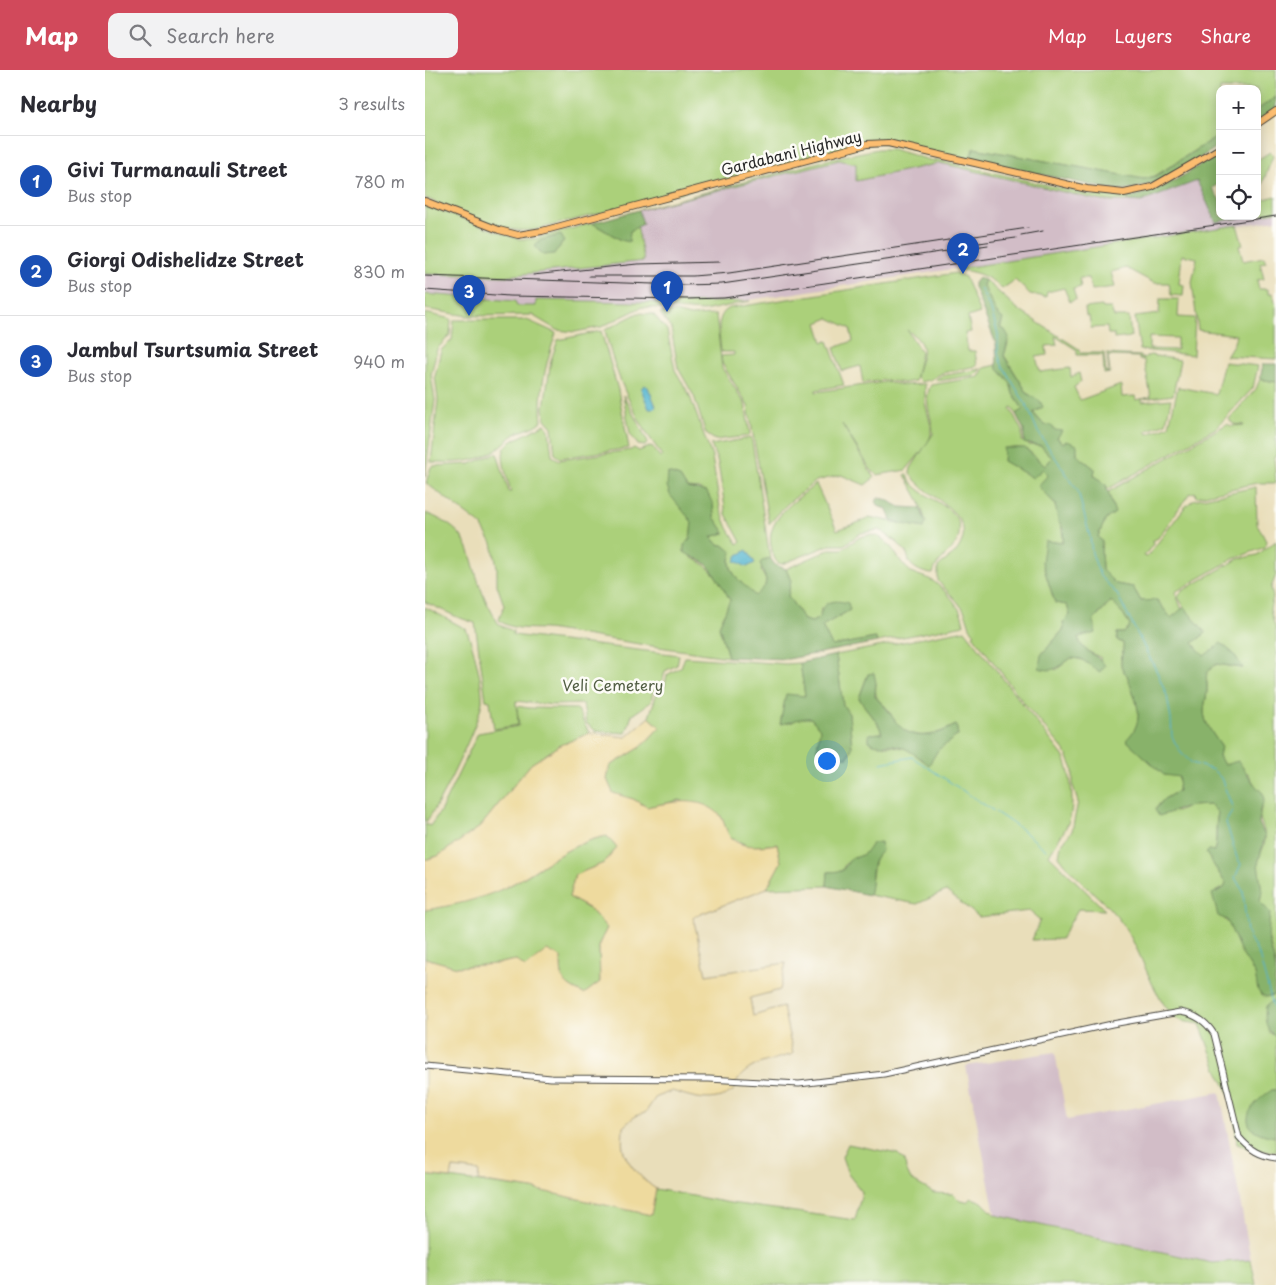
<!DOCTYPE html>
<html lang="en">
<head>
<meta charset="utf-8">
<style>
	body { margin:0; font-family:"Playpen Sans",sans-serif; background:#f2f2f3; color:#2b2b33 }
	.controls { position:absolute; right:15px; top:15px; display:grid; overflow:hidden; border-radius:10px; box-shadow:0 2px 12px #0003 }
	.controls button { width:45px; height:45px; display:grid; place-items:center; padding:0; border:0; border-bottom:1px solid #e1e1e2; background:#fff; color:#2b2b33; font:25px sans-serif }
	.you { position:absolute; left:401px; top:690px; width:18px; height:18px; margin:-12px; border:4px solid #fff; border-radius:50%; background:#1a73e8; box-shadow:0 0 0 8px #1a73e833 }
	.badge { display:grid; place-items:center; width:32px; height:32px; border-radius:50%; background:#d1495b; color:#fff; font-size:16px; font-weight:700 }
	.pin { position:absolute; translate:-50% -41px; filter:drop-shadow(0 1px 2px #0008) }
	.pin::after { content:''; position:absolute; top:26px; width:18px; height:15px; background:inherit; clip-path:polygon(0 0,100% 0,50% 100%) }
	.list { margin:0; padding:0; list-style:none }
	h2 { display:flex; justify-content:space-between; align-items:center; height:65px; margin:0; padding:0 20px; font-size:21px }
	h2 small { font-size:16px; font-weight:400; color:#7c7c81 }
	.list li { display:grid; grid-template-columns:32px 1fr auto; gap:15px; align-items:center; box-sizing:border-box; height:90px; padding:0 20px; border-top:1px solid #e1e1e2 }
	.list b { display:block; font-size:19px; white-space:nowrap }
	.list p { margin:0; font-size:16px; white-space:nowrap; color:#7c7c81 }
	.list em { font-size:16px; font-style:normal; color:#7c7c81 }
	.icon { flex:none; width:28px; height:28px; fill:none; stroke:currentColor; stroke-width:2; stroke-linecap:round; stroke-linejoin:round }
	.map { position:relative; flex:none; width:851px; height:1215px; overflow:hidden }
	header { display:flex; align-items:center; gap:30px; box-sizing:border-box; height:70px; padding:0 25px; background:#d1495b; color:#fff }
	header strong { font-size:24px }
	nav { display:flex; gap:28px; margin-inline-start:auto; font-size:18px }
	.search { width:350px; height:45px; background:#f2f2f3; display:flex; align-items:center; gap:12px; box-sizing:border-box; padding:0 18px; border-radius:10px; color:#7c7c81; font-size:19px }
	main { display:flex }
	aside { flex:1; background:#fff }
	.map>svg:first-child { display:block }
	.industrial { fill:#d2bdc7 }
	.green { fill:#abd07a; stroke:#6b7e52; fill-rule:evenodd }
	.forest { fill:#88b26a; stroke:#5a6e4a }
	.sand { fill:#eeda9e; stroke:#8c8264 }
	.water { fill:#4eb2cd; stroke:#3c6e7c }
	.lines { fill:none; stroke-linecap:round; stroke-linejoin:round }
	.stream { stroke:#4eb2cd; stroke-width:1 }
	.minor-casing { stroke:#484640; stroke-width:7 }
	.major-casing { stroke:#484640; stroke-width:8 }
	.minor { stroke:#fff; stroke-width:5 }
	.major { stroke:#fcbd6f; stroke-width:6 }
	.rail { stroke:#2b2b2b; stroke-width:1 }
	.labels { text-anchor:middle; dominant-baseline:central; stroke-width:5; stroke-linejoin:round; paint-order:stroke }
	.street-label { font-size:15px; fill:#2b2b2b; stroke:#fdfcf7 }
	.park-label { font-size:15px; fill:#515d43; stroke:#fdfcf7 }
</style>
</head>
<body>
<header>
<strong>Map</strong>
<div class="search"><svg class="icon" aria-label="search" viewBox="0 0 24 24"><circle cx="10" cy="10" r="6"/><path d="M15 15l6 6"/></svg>Search here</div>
<nav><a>Map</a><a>Layers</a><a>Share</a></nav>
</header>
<main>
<aside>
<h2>Nearby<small>3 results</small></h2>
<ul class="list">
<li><span class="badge" style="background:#1a4fb4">1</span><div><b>Givi Turmanauli Street</b><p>Bus stop</p></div><em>780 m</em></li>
<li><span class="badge" style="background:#1a4fb4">2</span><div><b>Giorgi Odishelidze Street</b><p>Bus stop</p></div><em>830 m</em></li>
<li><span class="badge" style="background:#1a4fb4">3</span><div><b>Jambul Tsurtsumia Street</b><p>Bus stop</p></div><em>940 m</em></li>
</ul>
</aside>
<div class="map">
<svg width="851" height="1215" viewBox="0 0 851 1215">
	<rect width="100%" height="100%" fill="#fdfcf7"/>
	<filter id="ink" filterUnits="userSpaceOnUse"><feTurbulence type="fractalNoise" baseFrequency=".02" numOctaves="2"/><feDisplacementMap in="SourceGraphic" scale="10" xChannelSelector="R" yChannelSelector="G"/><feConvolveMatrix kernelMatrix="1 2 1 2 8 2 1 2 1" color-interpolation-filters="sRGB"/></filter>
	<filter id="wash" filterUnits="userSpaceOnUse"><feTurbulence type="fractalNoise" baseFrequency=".0096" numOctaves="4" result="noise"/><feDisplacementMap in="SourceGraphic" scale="20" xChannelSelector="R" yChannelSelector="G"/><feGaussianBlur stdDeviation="1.12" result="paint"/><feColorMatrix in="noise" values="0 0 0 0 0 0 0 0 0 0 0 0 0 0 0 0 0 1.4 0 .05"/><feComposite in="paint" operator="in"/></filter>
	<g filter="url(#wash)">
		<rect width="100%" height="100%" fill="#e9deba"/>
		<g class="industrial">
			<polygon points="414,90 431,94 432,111 515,93 677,131 716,132 772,111 791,151 851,142 851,150 324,230 256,233 111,230 111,236 91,236 0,224 0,204 81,206 219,190 212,155 218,153 214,140"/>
			<polygon points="630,982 642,1050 795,1022 826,1190 787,1193 570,1145 541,996"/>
		</g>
		<g class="green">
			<path d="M 0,0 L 851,0 L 851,27 L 832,40 L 832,19 L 795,19 L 795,64 L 730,106 L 718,109 L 549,78 L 544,89 L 455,72 L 109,160 C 72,164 34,141 0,128 Z"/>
			<polygon points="453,79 467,79 508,91 514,90 665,125 703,127 703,131 677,131 515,93 431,111 431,94 414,90 214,140 413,87"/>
			<polygon points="845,82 848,86 832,128 832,90"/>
			<polygon points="851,126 851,142 833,145 832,131"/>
			<path d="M 0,135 L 93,169 L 109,169 L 167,153 L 196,170 L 212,155 L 219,191 L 81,206 L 0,204 ZM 131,166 L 136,166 L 139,171 L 134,178 L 125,183 L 113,171 Z"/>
			<path d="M 812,155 L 818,175 L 814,176 L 818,191 L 839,187 L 841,192 L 835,193 L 839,209 L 832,210 L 834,219 L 843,219 L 843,224 L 848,224 L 851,237 L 851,289 L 801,286 L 809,273 L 811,265 L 773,260 L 767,212 L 772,188 L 757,185 L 754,214 L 759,215 L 758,226 L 746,225 L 744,213 L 729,213 L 701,198 L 686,202 L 690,217 L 667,220 L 663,208 L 654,208 L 656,217 L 648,219 L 651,229 L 645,232 L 639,218 L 622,222 L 621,227 L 605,224 L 590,210 L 577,219 C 563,205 551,202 531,199 Z"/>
			<path d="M 531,203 L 540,207 L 555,243 L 543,247 L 546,262 L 540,263 L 543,281 L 550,281 L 552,296 L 517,303 L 505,310 L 495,312 L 491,306 C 495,285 507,277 482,260 L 496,282 L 490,311 L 479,313 L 460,310 L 438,313 L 435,296 L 417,301 L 409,278 L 428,271 L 425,258 L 404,248 L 392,253 L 398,272 L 403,271 L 419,315 L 391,320 L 391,322 L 460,312 L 479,315 L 500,314 L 500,333 L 506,356 L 506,365 L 502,375 L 481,400 L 452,405 L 446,400 L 417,354 L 449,408 L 440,415 L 416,405 L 391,411 L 362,434 L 344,454 L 323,336 L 297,293 L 296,286 L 309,285 L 309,282 L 296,282 C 295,267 289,245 305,238 Z"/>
			<path d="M 560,210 L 595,241 L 654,279 L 655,283 L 679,283 L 681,303 L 684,302 L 682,284 L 716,286 L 716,289 L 725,285 L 755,290 L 748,325 L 717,329 L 717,332 L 746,329 L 741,353 L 721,361 L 723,364 L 744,356 L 753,317 L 791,324 L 799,292 L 833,296 L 828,318 L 791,358 L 683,419 L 681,415 L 669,405 L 670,399 L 652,385 L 652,381 C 641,375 632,373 630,360 L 619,355 L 608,342 L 615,331 L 603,324 L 579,285 L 583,274 L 575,259 L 578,249 L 572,244 L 558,215 ZM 630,266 L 652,280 L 652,285 L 678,285 L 679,304 L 685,303 L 683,286 L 714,287 L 714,290 L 719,290 L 726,327 L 711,330 L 710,326 L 697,327 L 696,315 L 655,330 L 649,317 L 656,312 L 654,303 L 646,307 L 645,298 L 615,302 L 611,287 L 622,285 L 621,276 L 632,275 Z"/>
			<polygon points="0,224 90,231 92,236 111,236 111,230 256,233 325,231 279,241 217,237 176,257 150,262 132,260 107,245 43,246 0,239"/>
			<path d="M 735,229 L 754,229 L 753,247 L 770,248 L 768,285 L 715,280 L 710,247 L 734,244 ZM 724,267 L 752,268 L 752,280 L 724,279 Z"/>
			<polygon points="677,236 678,238 686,238 689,247 704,247 706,267 689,269 689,264 683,264 682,257 666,258 664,246 661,246 660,238"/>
			<polygon points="250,242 265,246 291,245 297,298 320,334 325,364 323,366 290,370 281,364 269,326 253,298 246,258 235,243"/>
			<polygon points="0,243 26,249 25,265 12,279 6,305 10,330 0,407"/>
			<path d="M 213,243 L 228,244 L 242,260 L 250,300 L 264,324 L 287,387 L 295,438 L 303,458 L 313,474 L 316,472 L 301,444 L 293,393 L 286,375 L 325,368 L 327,371 L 345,488 L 338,490 L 336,501 L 341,510 L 340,516 L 330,526 C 317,512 300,503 307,482 L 298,475 L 293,475 L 286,467 L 300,463 L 289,447 L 288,434 L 275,419 L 262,418 L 255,407 L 243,403 L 243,416 L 267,452 L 265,470 L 267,488 C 286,495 296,512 305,530 L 294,556 L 303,587 C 245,579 187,570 129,560 C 112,557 87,562 74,550 L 79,535 L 72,515 L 72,497 L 67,473 L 56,455 L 1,413 L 6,397 L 8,396 L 45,394 L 72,383 L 84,422 L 86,422 C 71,368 75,379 120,354 L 124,360 L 127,386 L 134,390 L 206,380 L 209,378 L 214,381 L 227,376 L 235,387 L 237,386 C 232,377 225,369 220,360 C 201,328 188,296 180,260 Z"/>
			<path d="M 29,250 L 102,250 L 131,263 C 122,290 113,322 117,351 C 110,358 100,359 92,363 C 84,368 78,375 71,380 C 52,393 28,393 6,392 L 13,330 L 10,306 L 16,280 L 27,270 Z"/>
			<polygon points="176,261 193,320 204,378 135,388 130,384 127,357 120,349 119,337 126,290 133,270"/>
			<path d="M 572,295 L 572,298 L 585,312 L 588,324 L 598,339 L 591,344 L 587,337 L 585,338 L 597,361 L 597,371 L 604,375 L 616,376 L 627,388 L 620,396 L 604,381 L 596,378 L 580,378 L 578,391 L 608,407 L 618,398 L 623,405 L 620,423 C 632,431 638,458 638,472 L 630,473 L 617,492 L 630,533 L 642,535 L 645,545 L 638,552 L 639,559 L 616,585 L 631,600 L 646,588 C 656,589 662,590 669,599 L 676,588 L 657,578 L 653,567 L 687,531 L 699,545 L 705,556 L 699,563 L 692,563 L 692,570 L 698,573 C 700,586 690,594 702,605 C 710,630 723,648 702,670 L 739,705 L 754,706 L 753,721 L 739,729 L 730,739 L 752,742 L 765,736 L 786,735 L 793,743 C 789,756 793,771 789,781 L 781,783 L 801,814 L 799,818 L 791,821 L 797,846 L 804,854 L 817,884 L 830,904 L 836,925 L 841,927 L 851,924 L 844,962 L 851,967 L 851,1020 L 847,1020 L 851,1082 L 830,1080 L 812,1074 L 808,1031 L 792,999 L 775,954 C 765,952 754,953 747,945 C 724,918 718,884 699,856 C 681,830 652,812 634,786 L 636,775 L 647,761 L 653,732 L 648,716 L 648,699 L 640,681 L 599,633 L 548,565 L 550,564 C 542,556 544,548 538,539 C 531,528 521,521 513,511 L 513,497 C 518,491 526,488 531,482 C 559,444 500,429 485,403 L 486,398 L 508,364 C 508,347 497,332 506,315 L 554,307 L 559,298 Z"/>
			<polygon points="556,299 550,305 513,311 511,309 516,306"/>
			<path d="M 835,309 L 851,312 L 851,386 L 849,387 L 851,413 L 832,413 L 771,427 L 770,422 L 764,424 L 733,468 L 727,471 L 728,474 L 719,486 L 722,487 L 760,437 L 768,430 L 831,417 L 832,454 L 841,471 L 840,477 L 808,489 L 750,522 L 757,540 L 746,548 L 732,530 L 716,531 L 708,517 L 691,514 L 677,500 C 677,490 675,482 677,472 L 673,466 L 681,449 L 689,443 L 683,422 L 802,354 L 806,356 L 819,355 L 808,354 L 804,349 L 831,319 Z"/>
			<polygon points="198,325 223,372 220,376 213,375 205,364"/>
			<path d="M 482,404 C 488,426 530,433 534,455 C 538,480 512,485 508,504 C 501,504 487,499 484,491 C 483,489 483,486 482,484 C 476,474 464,466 454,460 L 436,463 L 419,475 L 405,475 L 357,494 C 350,493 349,487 347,480 C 338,450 370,431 391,414 L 412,460 L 443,449 L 444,447 L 494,457 L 501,452 L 494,430 L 480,405 Z"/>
			<path d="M 1,443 C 51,463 41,483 58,524 C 62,535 69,545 74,555 L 88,561 L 88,565 L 254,585 L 252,595 L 240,601 L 236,617 L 228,621 L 226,632 L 207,645 L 201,663 L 170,661 L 161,653 L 158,634 L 128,635 L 91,631 L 91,636 L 104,638 L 152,639 L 164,663 L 134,676 L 106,694 L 55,757 L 13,786 L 0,790 L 0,754 L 5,756 L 15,742 L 53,663 L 94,656 L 92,638 L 93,655 L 69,659 L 65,631 L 61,630 L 50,553 L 32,547 L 0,532 Z"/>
			<path d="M 444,465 C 466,465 470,490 486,502 C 493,506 502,507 508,511 C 522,522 537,537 539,555 L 452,572 L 450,568 L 407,576 L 397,556 L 425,540 L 396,538 L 395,547 L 387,552 L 379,550 L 363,526 L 366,511 L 361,499 L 406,479 L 417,479 L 435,467 Z"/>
			<path d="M 851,471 L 851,505 L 846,518 L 848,527 L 845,539 L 851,560 L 851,899 L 835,832 C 838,818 834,809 833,796 C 832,786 842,776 840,765 C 837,750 831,748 839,731 L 823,703 L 799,695 L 794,686 L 796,676 C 789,666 779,653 779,641 C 779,634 782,627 782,621 C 783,606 776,605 791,594 L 817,598 L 779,587 L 768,573 L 781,563 L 759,537 L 753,527 L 757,521 L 813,489 L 832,485 Z"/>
			<path d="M 0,537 L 41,559 C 48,575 58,613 57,631 C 56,649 13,739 0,753 Z"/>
			<path d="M 540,560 L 638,686 C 646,700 650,736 644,751 C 639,763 630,774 624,785 L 680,840 L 653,839 L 636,869 L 607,870 L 615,850 L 604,841 L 554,847 L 521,821 L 492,834 L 444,825 L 450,787 L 443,782 L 420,794 L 417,801 L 403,802 L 402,816 L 342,818 L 356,792 L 352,774 L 325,777 L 304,766 L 296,746 L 255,730 L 222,737 L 208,729 L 188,724 L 182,709 L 185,696 L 216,677 L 235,657 L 224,647 L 232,623 L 239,619 L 242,605 L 256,597 L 260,587 L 361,594 L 375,593 L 380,626 L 366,653 L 375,647 L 386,648 L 395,659 L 392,679 L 401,691 L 412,687 L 423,687 L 427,678 L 424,644 L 418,635 L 411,585 ZM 443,604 L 451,613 C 449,633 455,628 465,642 C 467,646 467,650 470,653 C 489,672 509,666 531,655 L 533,665 C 514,680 503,683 479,678 C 471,677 467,675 460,676 L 444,664 L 457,663 C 453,650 441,641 434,628 Z"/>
			<path d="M 182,766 L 192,778 L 179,793 L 150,805 L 144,827 L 166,840 L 182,858 L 174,874 L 175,912 L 159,924 C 137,914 136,911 136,888 L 100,897 L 91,890 L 71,894 L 32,897 L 0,888 L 0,840 C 26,836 53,829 77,819 C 114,803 140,773 182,766 Z"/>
			<polygon points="423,1074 473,1084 480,1091 481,1100 486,1110 509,1123 528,1124 535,1131 541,1132 547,1128 557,1132 570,1145 787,1193 826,1190 831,1215 0,1215 0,1105 108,1119 226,1145 231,1119 305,1133 430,1150 437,1122 423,1104 417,1087"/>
		</g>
		<g class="forest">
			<polygon points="851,27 851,39 832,51 832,40"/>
			<path d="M 795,64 L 795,74 C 764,96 728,121 689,120 L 544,89 L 549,78 L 719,109 L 731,106 Z"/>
			<path d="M 793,83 L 795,113 L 787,118 L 795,130 L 795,146 L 826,146 L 791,152 L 772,111 L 716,132 L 703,131 L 703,127 C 737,122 765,102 793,83 Z"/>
			<polygon points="214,140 218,154 205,161 204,172 196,170 167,153"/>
			<polygon points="136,165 139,171 129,184 118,185 110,176 113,171"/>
			<path d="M 553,208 L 560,210 L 558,215 L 572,244 L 578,249 L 575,258 L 580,260 L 584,267 L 579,286 L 603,324 L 615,331 L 618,337 L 608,343 L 619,355 L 626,355 L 630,360 L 637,361 L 632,368 L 637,373 L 642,371 L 652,375 L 652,385 L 670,399 L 669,405 L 681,415 L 690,443 L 681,449 L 673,466 L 677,472 C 675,482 677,490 677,500 L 691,514 L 708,517 L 716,531 L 732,530 L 746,548 L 759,537 L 781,563 L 768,573 L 779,586 L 796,573 L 809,584 L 818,598 L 792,594 C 776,605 783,606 782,621 C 782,627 779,634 779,641 C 779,653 789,666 796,676 L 794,686 L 799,695 L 813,691 C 822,702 827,714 838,723 L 839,731 L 835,740 L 834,753 L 840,766 L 833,794 L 837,821 L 835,832 L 845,842 L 843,868 L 851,899 L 849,925 L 841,927 L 837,925 L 833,921 L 830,904 L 817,884 L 802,850 L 793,846 L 787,824 L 799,818 L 801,814 L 781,783 L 784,780 L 789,781 C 793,771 790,755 793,743 L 786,735 L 765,736 L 734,746 L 730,740 L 739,729 L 753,721 L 754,707 L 739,705 L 701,670 C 723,649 710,630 702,605 C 690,594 700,586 698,573 L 692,570 L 692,563 L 699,563 L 705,556 L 699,545 L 686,531 L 668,551 L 671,563 L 653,567 C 657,584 673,583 680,596 L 675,602 L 656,589 L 646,588 C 634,597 629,603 614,598 L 616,585 L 639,559 L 638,552 L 645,545 L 642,535 L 630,533 L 617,492 L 620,471 L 638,472 L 638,459 L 633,450 L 630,434 L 613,416 L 623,405 L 618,399 L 608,408 L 578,391 L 579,378 L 600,378 L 620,396 L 627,388 L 616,376 L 599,373 L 599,360 L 591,344 L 598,339 L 588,324 L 585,312 L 572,298 L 571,274 L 549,217 L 549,213 Z"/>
			<polygon points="838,294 851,294 851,312 835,309"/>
			<path d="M 243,403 L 255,407 L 262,418 L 282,422 L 288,434 L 289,447 L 300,463 L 286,467 L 293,475 L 298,475 L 307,482 C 299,503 317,511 330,526 L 340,516 L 341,510 L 335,493 L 338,490 L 345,488 L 350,495 L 361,499 L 366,511 L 363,526 L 379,550 L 387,552 L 395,547 C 397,531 408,529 423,533 L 425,540 L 397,556 L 407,576 L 451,568 L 452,572 L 363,589 L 303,587 L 294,556 L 305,530 C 300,521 288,499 280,493 C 274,489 266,487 259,482 L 259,475 L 265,470 L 267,452 L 245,425 L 242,416 Z"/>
			<polygon points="453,428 460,429 475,437 495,438 501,452 499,458 478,454 466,450 462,439 455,437 451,432"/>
			<path d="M 411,585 L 418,635 L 424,644 L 427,678 L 423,687 L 412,687 L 401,691 L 392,679 L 395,659 L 386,648 C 374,647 367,653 355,654 L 361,624 L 380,626 L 375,593 Z"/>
			<path d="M 449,603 L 451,613 L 450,626 C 454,632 461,637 465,643 C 482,673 504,669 531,655 L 533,665 L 513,680 L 504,695 C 494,688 481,676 468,675 C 458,674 453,677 444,672 L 444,664 L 457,663 C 453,649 441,641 434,628 L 443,604 Z"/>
			<path d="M 456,772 L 457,781 C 443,792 449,809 444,825 L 402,816 L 403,802 L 417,801 L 426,788 C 437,787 442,783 447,773 Z"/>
			<path d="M 851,928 L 851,967 C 840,959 839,949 841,936 Z"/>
			<path d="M 847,1020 L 851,1020 L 850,1067 C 809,1061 820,1037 847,1020 Z"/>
		</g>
		<path class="sand" d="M 224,647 L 235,657 L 216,677 L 185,696 L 182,709 L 188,723 L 208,729 L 222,737 C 247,732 275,725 295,745 C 299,750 300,758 303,763 C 311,780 337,776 352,774 L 356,792 L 342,818 L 268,847 L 281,905 L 361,893 L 355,920 L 325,928 L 328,946 L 358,937 L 368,984 C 345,991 315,994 309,1020 C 289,1035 269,1028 247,1021 L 231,1027 L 220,1043 L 210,1046 L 198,1057 C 198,1064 196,1075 199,1082 C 204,1096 219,1111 231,1119 L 226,1145 L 108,1119 L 53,1111 L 54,1101 L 28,1098 L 26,1108 L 0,1105 L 0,888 L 32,897 L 71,894 L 91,890 L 100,897 L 122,880 L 136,887 C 136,911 137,914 159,924 L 175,912 L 174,874 L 182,858 L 166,840 L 144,827 L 150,805 L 179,793 L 192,778 L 182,766 C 141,773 114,802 77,819 C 53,830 26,836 0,840 L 0,790 L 13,786 L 55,757 L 106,694 L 134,676 L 164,663 L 201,667 Z"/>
		<g class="water">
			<polygon points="219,315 223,317 231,336 228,339 224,339 216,319"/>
			<polygon points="322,480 330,493 322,497 310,491 313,485"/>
		</g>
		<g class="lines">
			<g class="stream">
				<polyline points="555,218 566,240 573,264 573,283 576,293 603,338 613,362 653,421 665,467 667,483 675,506 692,524 732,602 742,626 746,649 747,667 756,683 767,693 788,700 796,708 808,739 801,752 812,788 816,794 810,808 818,821 822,863 834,885 851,947"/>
				<polyline points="456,693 487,687 596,759 621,780"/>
			</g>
		</g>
	</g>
	<g filter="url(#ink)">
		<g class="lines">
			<g class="minor-casing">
				<path id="minor" d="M 0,996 L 126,1008 L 284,1009 L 374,1014 L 459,1004 L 687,954 L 755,942 C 770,944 781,951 789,964 L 814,1067 C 825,1080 835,1086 851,1088"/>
			</g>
			<g class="major-casing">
				<g id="major">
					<polyline points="832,54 851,41"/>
					<polyline points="0,131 74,160 93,165 117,161 442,74 463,73 662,119 699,123 727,117 795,78"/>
				</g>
			</g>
			<use href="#minor" class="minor"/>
			<use href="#major" class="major"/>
			<g class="rail">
				<polyline points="596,165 618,161"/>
				<polyline points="554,173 591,168"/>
				<polyline points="108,205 212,194 295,192"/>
				<polyline points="0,206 257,215 297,214 563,175"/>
				<polyline points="164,206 268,206 304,203 603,158"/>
				<polyline points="0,220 84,226 262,229 299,228 851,146"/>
			</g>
		</g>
	</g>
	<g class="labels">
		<g class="street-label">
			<text transform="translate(366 82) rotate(-14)">Gardabani Highway</text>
		</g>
		<g class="park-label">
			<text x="188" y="614">Veli Cemetery</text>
		</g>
	</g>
</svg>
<div class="controls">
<button>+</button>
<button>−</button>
<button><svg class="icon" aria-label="locate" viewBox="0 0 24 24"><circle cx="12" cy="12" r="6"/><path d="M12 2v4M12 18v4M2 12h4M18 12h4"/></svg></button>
</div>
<div class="you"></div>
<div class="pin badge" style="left:242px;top:242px;background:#1a4fb4">1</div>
<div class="pin badge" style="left:538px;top:204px;background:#1a4fb4">2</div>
<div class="pin badge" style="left:44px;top:246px;background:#1a4fb4">3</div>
</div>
</main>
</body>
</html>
